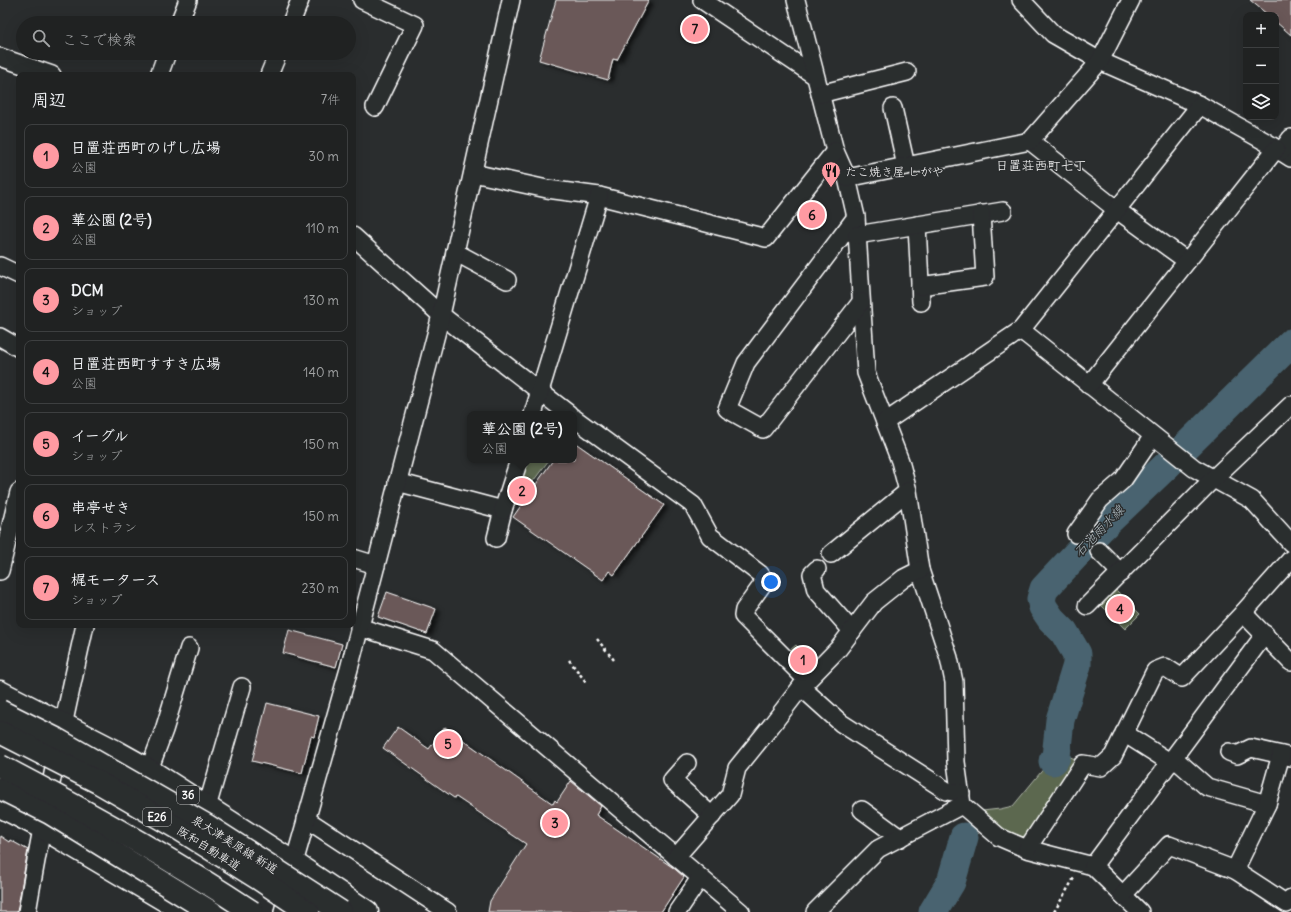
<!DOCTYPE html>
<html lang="ja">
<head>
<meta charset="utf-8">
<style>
	body { margin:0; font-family:Delius,"Klee One",sans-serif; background:#2d2f2f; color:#f1f3f6 }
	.controls { position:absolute; right:12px; top:12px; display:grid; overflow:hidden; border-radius:8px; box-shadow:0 4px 16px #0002 }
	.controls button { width:36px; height:36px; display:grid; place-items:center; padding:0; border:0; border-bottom:1px solid #3d3f40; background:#202222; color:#f1f3f6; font:20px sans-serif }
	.you { position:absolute; left:771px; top:582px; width:14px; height:14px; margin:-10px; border:3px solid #fff; border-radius:50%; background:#1a73e8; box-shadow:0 0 0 6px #1a73e833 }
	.badge { display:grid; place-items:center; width:26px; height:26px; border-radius:50%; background:#ff9aa2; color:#111; font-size:13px; font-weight:700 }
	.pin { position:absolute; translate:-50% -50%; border:2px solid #fff; box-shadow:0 1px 4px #0006 }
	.popup { position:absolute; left:467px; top:411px; width:110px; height:52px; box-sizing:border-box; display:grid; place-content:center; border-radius:8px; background:#202222; filter:drop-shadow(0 1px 3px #0005); font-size:13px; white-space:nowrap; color:#a2a4a5 }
	.popup b { font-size:15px; color:#f1f3f6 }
	.popup::after { content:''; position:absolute; left:50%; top:100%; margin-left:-8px; border:8px solid transparent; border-top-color:#202222 }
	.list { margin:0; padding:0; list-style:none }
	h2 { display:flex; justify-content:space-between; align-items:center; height:52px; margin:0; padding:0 16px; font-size:17px }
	h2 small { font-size:13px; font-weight:400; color:#a2a4a5 }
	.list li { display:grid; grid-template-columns:26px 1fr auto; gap:12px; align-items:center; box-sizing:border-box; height:64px; margin:0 8px 8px; padding:0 8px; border:1px solid #3d3f40; border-radius:8px }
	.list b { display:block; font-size:15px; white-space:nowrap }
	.list p { margin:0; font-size:13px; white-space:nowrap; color:#a2a4a5 }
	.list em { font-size:13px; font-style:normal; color:#a2a4a5 }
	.icon { flex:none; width:22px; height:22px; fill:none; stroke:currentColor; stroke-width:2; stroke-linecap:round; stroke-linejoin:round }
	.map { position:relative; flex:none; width:1291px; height:912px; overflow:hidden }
	.search { position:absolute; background:#202222; box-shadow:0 4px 16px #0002; left:16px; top:16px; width:340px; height:44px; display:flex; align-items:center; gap:10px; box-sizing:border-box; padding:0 14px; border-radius:22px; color:#a2a4a5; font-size:15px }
	.panel { position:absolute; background:#202222; box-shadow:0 4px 16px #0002; left:16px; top:72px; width:340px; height:556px; border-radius:8px }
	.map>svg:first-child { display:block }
	.green { fill:#5b674f; stroke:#adb3a7 }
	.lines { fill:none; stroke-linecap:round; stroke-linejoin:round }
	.river { stroke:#4a646f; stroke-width:29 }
	.building { fill:#6b5958; stroke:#fff; filter:url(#shadow) }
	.minor-casing { stroke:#fff; stroke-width:20 }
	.major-casing { stroke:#fff; stroke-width:25 }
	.path { stroke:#fff; stroke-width:2.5; stroke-dasharray:3 3; stroke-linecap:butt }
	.minor { stroke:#2a2d2e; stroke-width:17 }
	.major { stroke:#2a2d2e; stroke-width:22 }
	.major-bridge-casing { stroke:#fff; stroke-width:25; stroke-linecap:butt }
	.highway-bridge-casing { stroke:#fff; stroke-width:25; stroke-linecap:butt }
	.major-bridge { stroke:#2a2d2e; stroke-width:22 }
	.highway-bridge { stroke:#2a2d2e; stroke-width:22 }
	.labels { text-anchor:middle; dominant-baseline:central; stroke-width:3; stroke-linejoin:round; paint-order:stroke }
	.shield { fill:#2a2d2e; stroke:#bfc0c0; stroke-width:1 }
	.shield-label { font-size:11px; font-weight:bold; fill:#fff }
	.poi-label { font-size:12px; fill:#fff; stroke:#2a2d2e; text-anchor:start }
	.street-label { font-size:12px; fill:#fff; stroke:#2a2d2e }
	.neighbourhood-label { font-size:13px; fill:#fff; stroke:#2a2d2e }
	.water-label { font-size:13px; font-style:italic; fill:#aeb9be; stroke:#2a2d2e }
</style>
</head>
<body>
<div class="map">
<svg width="1291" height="912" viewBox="0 0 1291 912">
	<defs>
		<filter id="shadow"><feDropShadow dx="4.5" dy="2.5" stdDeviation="2" flood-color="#0009"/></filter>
	</defs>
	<rect width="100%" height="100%" fill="#2a2d2e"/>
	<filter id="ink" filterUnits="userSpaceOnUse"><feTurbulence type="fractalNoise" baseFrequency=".025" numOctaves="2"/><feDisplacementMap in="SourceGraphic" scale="8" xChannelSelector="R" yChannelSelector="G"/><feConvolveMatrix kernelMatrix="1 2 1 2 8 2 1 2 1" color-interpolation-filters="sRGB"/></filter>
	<g filter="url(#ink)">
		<g class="green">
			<polygon points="527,460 549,460 513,508"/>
			<polygon points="1115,589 1140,614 1125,629 1100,604"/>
			<polygon points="796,645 815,666 813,669 803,668 789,651"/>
			<path d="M 1066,755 L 1075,759 L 1027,836 L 1019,837 C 1005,830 992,824 982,811 L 1000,809 L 1013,806 L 1050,761 L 1057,766 Z"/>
		</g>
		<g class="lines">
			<g class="river">
				<polyline points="1053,761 1056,757 1060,720 1077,665 1077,654 1064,632 1051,619 1043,607 1041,599 1044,589 1099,530 1166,466 1291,343"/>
				<polyline points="933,912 951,882 964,837"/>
			</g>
		</g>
		<g class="building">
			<polygon points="556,0 649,0 617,60 613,59 608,80 539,60"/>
			<polygon points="1250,0 1291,0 1291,35 1276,22 1276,15 1268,15"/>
			<polygon points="574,442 664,505 614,575 609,571 603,580 513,517 553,460 574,460"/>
			<polygon points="387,592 436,609 427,634 378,617"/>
			<polygon points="289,630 342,644 336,667 283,653"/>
			<polygon points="267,703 319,716 314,737 311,736 302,773 252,761"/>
			<polygon points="398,727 429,749 445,727 553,804 555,800 557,802 571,781 601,806 596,815 675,869 684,877 661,912 488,912 490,901 526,844 456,797 454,798 383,748"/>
			<polygon points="0,836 9,842 10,840 28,850 17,912 0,912"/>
		</g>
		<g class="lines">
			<g class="minor-casing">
				<g id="minor">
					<polyline points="362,0 415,25 375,107"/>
					<polyline points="702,0 815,76"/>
					<polyline points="796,0 835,151 847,178 856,217 866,373 900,461 908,491 920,570 949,658 954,682 956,762 962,805 999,837 1027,849 1093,866 1140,912"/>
					<polyline points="1021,0 1053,34 1100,61 1200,105 1266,142 1291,158"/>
					<polyline points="179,23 188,0"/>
					<polyline points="291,23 300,0"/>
					<polyline points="0,57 52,75"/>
					<polyline points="159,75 167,53"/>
					<polyline points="269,75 278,53"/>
					<polyline points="820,94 907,72"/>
					<polyline points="893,108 906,166"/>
					<polyline points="1030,141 1117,210 1187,261"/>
					<polyline points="1281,152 1291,138"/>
					<polyline points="473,173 547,189 599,196 766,238 835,151"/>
					<polyline points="847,178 1030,141 1100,61 1131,0"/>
					<polyline points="856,217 746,363 727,409 763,429 861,302"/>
					<polyline points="917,225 921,302"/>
					<polyline points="857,235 1003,211"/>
					<polyline points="353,236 441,315 569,414"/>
					<polyline points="455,252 507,280"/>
					<polyline points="0,266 19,275"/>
					<polyline points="920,286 985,277 981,214"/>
					<polyline points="1021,330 1194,468 1252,500 1291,543"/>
					<polyline points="0,337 19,348"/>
					<polyline points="1089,385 1276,149"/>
					<polyline points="533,414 599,196"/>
					<polyline points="574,418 693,505 710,536 760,574 765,581 744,610 743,616 807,680"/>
					<polyline points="885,422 1021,330 1200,105"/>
					<polyline points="397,482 503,510 496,538"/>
					<polyline points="503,510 519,460"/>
					<polyline points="1076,534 1100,500 1123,480 1153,436"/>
					<polyline points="1099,551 1121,573"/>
					<polyline points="831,554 908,491"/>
					<polyline points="353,558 376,565"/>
					<polyline points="1291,559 1243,613 1291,662"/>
					<polyline points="817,569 812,574 816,590 852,631"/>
					<polyline points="0,571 19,492"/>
					<polyline points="1087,606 1214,478 1291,405"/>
					<polyline points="359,627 433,650 741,912"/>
					<polyline points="801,687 841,723 947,791 961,793"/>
					<polyline points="1124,733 1171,763"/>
					<polyline points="1229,752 1237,755 1251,748 1291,757"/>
					<polyline points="1174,758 1207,787 1267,804"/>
					<polyline points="687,763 672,780 712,816"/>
					<polyline points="149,770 164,730 189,648"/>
					<polyline points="207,807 242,687"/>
					<polyline points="862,810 900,838"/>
					<polyline points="306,819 448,912"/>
					<polyline points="1027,849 1083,764 1101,767 1113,756 1155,671 1165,667 1182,678 1243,613"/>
					<polyline points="676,857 730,795 737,768 771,726 801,687 839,648 874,602 904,578 920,570"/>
					<polyline points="1093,866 1265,634"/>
					<polyline points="1235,870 1267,804 1281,755"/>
					<polyline points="1123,895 1169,845 1235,870 1287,904 1291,898"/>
					<path d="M 27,912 C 43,816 64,720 85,625"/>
					<polyline points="283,912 294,863 349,669 441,315 511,0"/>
					<polyline points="677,912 700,878"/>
					<polyline points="815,912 878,849 962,805"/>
				</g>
			</g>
			<g class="major-casing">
				<g id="major">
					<polyline points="0,692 115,751 149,770 294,863 367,912"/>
					<polyline points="0,806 43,828 185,912"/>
				</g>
			</g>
			<g class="path">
				<polyline points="597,639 614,660"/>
				<polyline points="569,660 586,682"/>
				<polyline points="1054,912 1074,878"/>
			</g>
			<use href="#minor" class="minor"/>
			<use href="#major" class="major"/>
			<g class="major-bridge-casing">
				<g id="major-bridge">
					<polyline points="0,711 56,739 206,825 341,912"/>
					<polyline points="0,788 50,813 211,912"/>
				</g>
			</g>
			<g class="highway-bridge-casing">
				<g id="highway-bridge">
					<polyline points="0,732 98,782 179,829 259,879 308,912"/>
					<path d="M 0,766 C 86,811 171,858 252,912"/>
				</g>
			</g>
			<use href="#major-bridge" class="major-bridge"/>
			<use href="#highway-bridge" class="highway-bridge"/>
		</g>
	</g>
	<defs>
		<g id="restaurant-pin" transform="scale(1)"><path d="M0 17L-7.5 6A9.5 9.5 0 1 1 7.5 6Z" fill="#ff9aa2" stroke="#2a2d2e"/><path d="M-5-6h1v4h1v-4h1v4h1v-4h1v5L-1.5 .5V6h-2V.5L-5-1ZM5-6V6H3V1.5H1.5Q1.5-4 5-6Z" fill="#111"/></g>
	</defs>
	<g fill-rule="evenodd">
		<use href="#restaurant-pin" x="831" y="171"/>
	</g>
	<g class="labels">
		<g class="shield">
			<rect x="177" y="786" width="22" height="18" rx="3"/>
			<rect x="143" y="808" width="28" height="18" rx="3"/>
		</g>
		<g class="shield-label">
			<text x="188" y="795">36</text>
			<text x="157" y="817">E26</text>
		</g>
		<g class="poi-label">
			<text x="845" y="171">たこ焼き屋 しがや</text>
		</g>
		<g class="street-label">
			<text transform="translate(235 844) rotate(32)">泉大津美原線 新道</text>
			<text transform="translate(209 848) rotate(32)">阪和自動車道</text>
		</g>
		<g class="neighbourhood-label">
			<text x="1041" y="165">日置荘西町七丁</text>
		</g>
		<g class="water-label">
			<text transform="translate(1099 531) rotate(-46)">石池雨水線</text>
		</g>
	</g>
</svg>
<div class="controls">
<button>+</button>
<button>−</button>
<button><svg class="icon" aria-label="layers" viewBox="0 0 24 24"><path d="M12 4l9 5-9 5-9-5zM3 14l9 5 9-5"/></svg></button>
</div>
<div class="you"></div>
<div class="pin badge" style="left:803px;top:660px">1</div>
<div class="pin badge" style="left:522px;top:491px">2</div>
<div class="popup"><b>華公園 (2号)</b>公園</div>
<div class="pin badge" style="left:555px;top:823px">3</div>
<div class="pin badge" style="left:1120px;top:609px">4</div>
<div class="pin badge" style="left:448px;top:744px">5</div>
<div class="pin badge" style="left:812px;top:215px">6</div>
<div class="pin badge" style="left:695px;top:29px">7</div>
<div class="search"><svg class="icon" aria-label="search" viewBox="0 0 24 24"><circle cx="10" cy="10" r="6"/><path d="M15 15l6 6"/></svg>ここで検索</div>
<section class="panel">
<h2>周辺<small>7件</small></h2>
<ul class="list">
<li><span class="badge">1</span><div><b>日置荘西町のげし広場</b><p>公園</p></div><em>30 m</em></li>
<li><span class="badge">2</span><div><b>華公園 (2号)</b><p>公園</p></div><em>110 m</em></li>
<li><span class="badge">3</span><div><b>DCM</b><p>ショップ</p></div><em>130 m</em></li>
<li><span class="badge">4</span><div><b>日置荘西町すすき広場</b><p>公園</p></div><em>140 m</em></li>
<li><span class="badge">5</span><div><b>イーグル</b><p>ショップ</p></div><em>150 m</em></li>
<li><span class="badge">6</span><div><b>串亭せき</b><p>レストラン</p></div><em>150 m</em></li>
<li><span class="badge">7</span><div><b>梶モータース</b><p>ショップ</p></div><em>230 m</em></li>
</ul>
</section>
</div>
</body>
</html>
